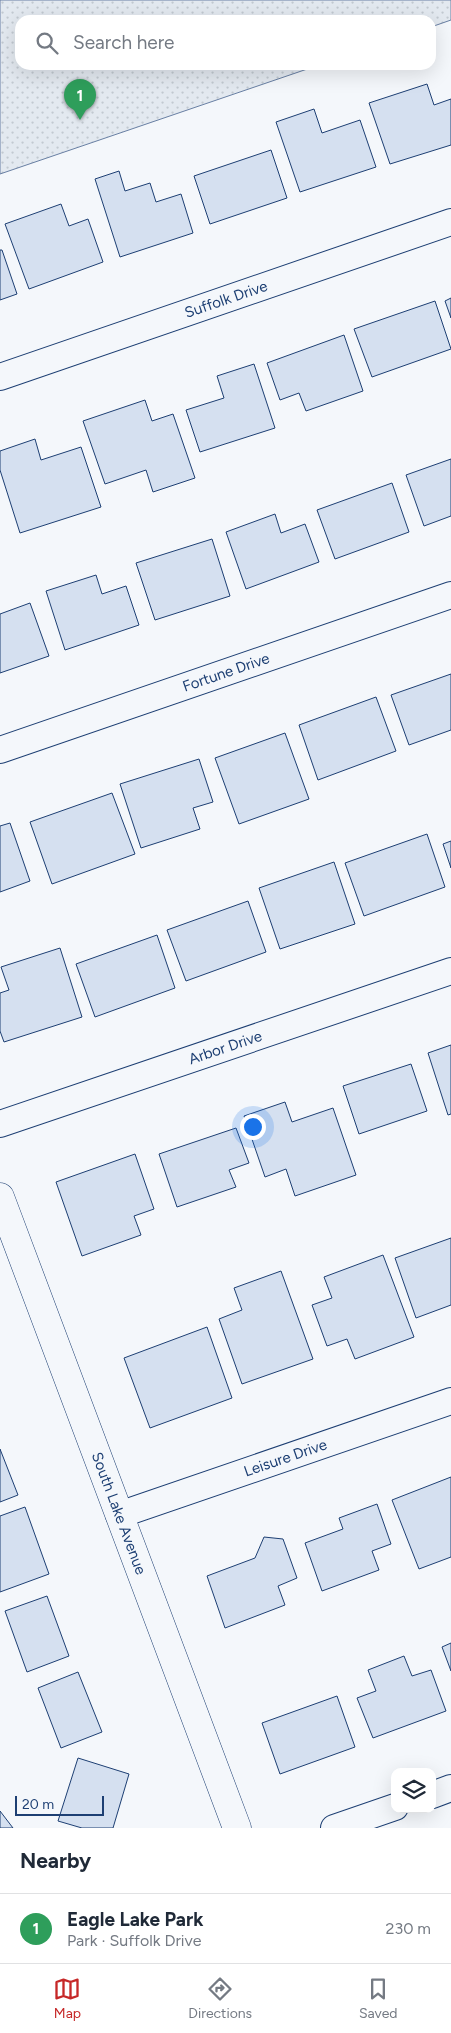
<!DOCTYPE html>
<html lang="en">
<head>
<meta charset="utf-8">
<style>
	body { margin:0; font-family:Figtree,sans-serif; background:#f2f2f3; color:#1f2937 }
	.controls { position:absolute; right:15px; bottom:15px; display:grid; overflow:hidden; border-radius:10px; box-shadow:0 5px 20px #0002 }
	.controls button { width:45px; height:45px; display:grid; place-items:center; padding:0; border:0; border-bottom:1px solid #e0e1e3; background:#fff; color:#1f2937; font:25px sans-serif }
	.scale { position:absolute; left:15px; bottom:12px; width:89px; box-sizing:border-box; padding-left:5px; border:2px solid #1d3f73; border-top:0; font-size:14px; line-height:18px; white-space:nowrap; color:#1d3f73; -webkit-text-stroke:4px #f4f7fb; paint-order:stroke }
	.you { position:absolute; left:252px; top:1126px; width:18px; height:18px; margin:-12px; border:4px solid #fff; border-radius:50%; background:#1a73e8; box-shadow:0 0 0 8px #1a73e833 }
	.badge { display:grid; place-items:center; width:32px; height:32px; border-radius:50%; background:#c62828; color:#fff; font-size:16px; font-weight:700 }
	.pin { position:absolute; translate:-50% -41px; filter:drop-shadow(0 1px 2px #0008) }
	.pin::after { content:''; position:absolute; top:26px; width:18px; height:15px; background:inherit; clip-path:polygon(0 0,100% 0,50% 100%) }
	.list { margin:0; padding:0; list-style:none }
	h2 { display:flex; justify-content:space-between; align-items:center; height:65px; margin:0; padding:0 20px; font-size:21px }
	h2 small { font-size:16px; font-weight:400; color:#747a83 }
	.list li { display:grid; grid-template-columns:32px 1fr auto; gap:15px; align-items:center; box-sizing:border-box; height:70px; padding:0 20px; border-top:1px solid #e0e1e3 }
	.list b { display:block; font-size:19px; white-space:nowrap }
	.list p { margin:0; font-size:16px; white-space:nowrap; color:#747a83 }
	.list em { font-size:16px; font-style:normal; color:#747a83 }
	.icon { flex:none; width:28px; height:28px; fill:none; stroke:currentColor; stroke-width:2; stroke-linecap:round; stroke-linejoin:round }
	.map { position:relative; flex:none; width:451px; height:1828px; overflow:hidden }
	.search { position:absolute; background:#fff; box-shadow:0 5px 20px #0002; left:15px; right:15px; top:15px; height:55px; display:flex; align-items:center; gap:12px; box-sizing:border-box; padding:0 18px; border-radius:15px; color:#747a83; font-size:19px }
	.sheet { height:135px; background:#fff }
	nav { display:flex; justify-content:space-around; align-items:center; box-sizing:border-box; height:70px; border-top:1px solid #e0e1e3; background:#fff; font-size:14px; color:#747a83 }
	nav a { display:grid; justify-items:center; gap:2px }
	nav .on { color:#c62828 }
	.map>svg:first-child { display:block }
	.park { fill:url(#park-dots); stroke:#687fa3 }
	.building { fill:#d5e0f0; stroke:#1d3f73 }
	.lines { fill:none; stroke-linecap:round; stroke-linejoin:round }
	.street-casing { stroke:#1d3f73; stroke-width:28 }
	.secondary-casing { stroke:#1d3f73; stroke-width:29 }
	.street { stroke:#f4f7fb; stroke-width:26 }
	.secondary { stroke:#f4f7fb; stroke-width:28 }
	.labels { text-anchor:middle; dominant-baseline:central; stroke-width:4; stroke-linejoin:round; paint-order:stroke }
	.street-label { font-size:15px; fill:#1d3f73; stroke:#f4f7fb }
</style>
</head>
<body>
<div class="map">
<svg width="451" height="1828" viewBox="0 0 451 1828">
	<defs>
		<pattern id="park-dots" width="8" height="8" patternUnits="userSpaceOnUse" patternTransform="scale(1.25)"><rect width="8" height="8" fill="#e3e9f0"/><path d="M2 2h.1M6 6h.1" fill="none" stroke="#c2c9d1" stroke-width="1.8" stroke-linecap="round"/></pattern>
	</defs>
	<rect width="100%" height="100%" fill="#f4f7fb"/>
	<polygon class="park" points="0,0 451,0 451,20 431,27 431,20 20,20 20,65 319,65 0,174"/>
	<g class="building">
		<polygon points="427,84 434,105 451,99 451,145 390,164 369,103"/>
		<polygon points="314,109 322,133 360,120 376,167 300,192 276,122"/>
		<polygon points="271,150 287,198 210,224 194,176"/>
		<polygon points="119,171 125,191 150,183 156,202 181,194 193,233 120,257 95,179"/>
		<polygon points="61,204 69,226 88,219 103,262 29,289 5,224"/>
		<polygon points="0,250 2,250 17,294 0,300"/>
		<polygon points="451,298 451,318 445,301"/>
		<polygon points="435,301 451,349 372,377 354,329"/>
		<polygon points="344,335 363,391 306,411 299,393 280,400 267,363"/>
		<polygon points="254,364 275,428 200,452 186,410 224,398 217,376"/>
		<polygon points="145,400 152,421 173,414 195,478 153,492 146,470 105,484 83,421"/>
		<polygon points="35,439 41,460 81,447 101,507 20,533 0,470 0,451"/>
		<polygon points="451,459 451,516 424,526 406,475"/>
		<polygon points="392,483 409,532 335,559 317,510"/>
		<polygon points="275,514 281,533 305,524 319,562 246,589 226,532"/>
		<polygon points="212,539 230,596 155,620 136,563"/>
		<polygon points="96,575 102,594 126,586 139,625 65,650 46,591"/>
		<polygon points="30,603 49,656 0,673 0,614"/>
		<polygon points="451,674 451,730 409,745 391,695"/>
		<polygon points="376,697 396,751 318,780 299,725"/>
		<polygon points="285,733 309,799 239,824 215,758"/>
		<polygon points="199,759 213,802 193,808 200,829 141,848 120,784"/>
		<polygon points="112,793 135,854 52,884 30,822"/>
		<polygon points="10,823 30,881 0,892 0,826"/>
		<polygon points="427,834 445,887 364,916 345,863"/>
		<polygon points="451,841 451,868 443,844"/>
		<polygon points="334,862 355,924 280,949 259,888"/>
		<polygon points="248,901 266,952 186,981 167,930"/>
		<polygon points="157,935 175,988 95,1017 76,964"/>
		<polygon points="60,948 82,1017 4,1042 0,1031 0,993 9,990 1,967"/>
		<polygon points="451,1045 451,1114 448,1115 428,1053"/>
		<polygon points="411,1064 427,1111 359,1134 343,1086"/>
		<polygon points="285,1102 292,1122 333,1108 356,1175 295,1196 286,1169 265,1177 244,1116"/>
		<polygon points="236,1128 249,1163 229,1170 236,1187 177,1207 159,1154"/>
		<polygon points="135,1154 154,1209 134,1216 141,1235 82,1256 56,1182"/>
		<polygon points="451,1238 451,1305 416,1318 395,1258"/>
		<polygon points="383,1255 414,1337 355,1359 347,1339 327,1346 312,1305 332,1298 324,1277"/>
		<polygon points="281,1271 313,1359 242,1384 219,1319 242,1310 234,1288"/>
		<polygon points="207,1327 232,1398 150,1428 124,1358"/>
		<polygon points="0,1449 18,1495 0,1502"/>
		<polygon points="451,1477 451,1557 419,1569 392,1500"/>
		<polygon points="377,1504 391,1544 372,1551 379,1570 322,1591 305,1543 343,1529 339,1518"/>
		<polygon points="25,1507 49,1574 0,1592 0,1516"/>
		<polygon points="264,1537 283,1539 297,1578 278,1586 285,1605 225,1628 207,1576 255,1558"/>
		<polygon points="47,1596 69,1656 27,1672 5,1611"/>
		<polygon points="451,1643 451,1671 442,1647"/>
		<polygon points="404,1656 412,1676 431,1670 446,1711 373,1738 357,1698 376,1691 368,1670"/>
		<polygon points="78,1672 102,1732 61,1748 38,1688"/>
		<polygon points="337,1696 355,1747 280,1774 262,1723"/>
		<polygon points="78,1758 129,1774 113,1828 82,1828 58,1821"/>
		<polygon points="0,1811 13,1828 0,1828"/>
	</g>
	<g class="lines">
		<g class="street-casing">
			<g id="street">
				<path id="s1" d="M 0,377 L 451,222"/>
				<path id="s2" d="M 0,750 L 451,595"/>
				<path id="s3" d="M 0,1124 L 451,971"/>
				<path id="s4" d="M 119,1515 L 451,1401"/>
				<polyline points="432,1795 451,1788"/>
				<polyline points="334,1828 395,1807"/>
			</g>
		</g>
		<g class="secondary-casing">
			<g id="secondary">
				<path id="s5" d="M 0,1197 L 237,1828"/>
			</g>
		</g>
		<use href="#street" class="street"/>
		<use href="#secondary" class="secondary"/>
	</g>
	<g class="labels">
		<g class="street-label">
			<text stroke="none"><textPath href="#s1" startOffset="239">Suffolk Drive</textPath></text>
			<text stroke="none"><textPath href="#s2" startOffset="239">Fortune Drive</textPath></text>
			<text stroke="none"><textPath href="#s3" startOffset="238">Arbor Drive</textPath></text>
			<text stroke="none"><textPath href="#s4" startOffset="176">Leisure Drive</textPath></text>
			<text stroke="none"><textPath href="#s5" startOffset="338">South Lake Avenue</textPath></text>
		</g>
	</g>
</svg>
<div class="controls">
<button><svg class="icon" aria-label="layers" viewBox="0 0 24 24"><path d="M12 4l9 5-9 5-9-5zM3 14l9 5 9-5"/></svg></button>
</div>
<div class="scale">20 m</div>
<div class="you"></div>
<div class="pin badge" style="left:80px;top:120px;background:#2e9e5b">1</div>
<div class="search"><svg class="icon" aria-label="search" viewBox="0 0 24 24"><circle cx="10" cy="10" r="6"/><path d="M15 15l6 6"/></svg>Search here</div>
</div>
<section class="sheet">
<h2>Nearby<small></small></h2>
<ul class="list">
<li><span class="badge" style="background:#2e9e5b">1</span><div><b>Eagle Lake Park</b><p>Park · Suffolk Drive</p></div><em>230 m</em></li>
</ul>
</section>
<nav>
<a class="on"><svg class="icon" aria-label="map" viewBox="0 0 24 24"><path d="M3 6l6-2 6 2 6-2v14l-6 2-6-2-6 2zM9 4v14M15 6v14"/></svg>Map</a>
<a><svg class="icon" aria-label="directions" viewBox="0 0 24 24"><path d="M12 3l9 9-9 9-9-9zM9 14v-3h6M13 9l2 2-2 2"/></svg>Directions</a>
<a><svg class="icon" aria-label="saved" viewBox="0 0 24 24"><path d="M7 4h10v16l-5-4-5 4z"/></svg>Saved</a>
</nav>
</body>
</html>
